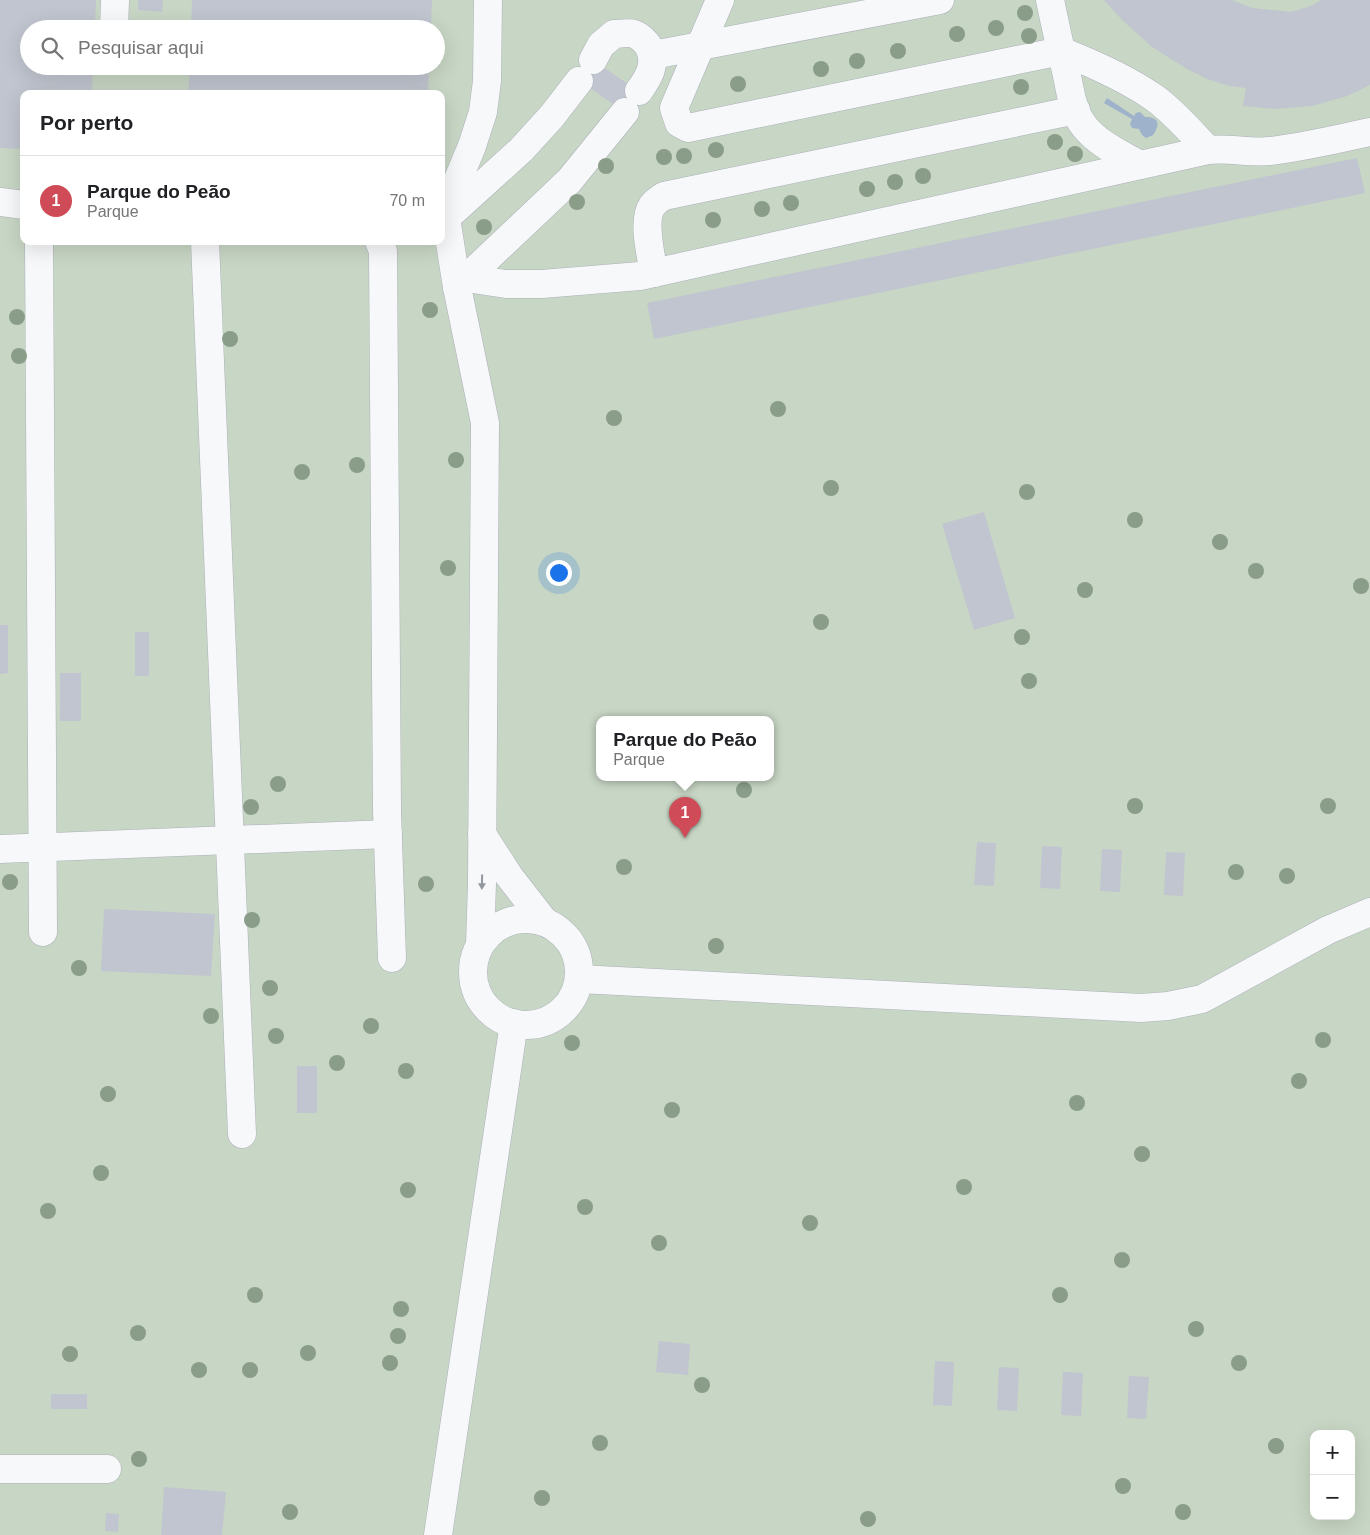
<!DOCTYPE html>
<html lang="pt">
<head>
<meta charset="utf-8">
<style>
	body { margin:0; font-family:Helvetica,sans-serif; background:#f6f6f6; color:#202124 }
	.controls { position:absolute; right:15px; bottom:15px; display:grid; overflow:hidden; border-radius:10px; box-shadow:0 5px 20px #0002 }
	.controls button { width:45px; height:45px; display:grid; place-items:center; padding:0; border:0; border-bottom:1px solid #e0e0e0; background:#fff; color:#202124; font:25px sans-serif }
	.you { position:absolute; left:558px; top:572px; width:18px; height:18px; margin:-12px; border:4px solid #fff; border-radius:50%; background:#1a73e8; box-shadow:0 0 0 8px #1a73e833 }
	.badge { display:grid; place-items:center; width:32px; height:32px; border-radius:50%; background:#cf4b57; color:#fff; font-size:16px; font-weight:700 }
	.pin { position:absolute; translate:-50% -41px; filter:drop-shadow(0 1px 2px #0008) }
	.pin::after { content:''; position:absolute; top:26px; width:18px; height:15px; background:inherit; clip-path:polygon(0 0,100% 0,50% 100%) }
	.popup { position:absolute; left:596px; top:716px; width:178px; height:65px; box-sizing:border-box; display:grid; place-content:center; border-radius:10px; background:#fff; filter:drop-shadow(0 1px 4px #0005); font-size:16px; white-space:nowrap; color:#757577 }
	.popup b { font-size:19px; color:#202124 }
	.popup::after { content:''; position:absolute; left:50%; top:100%; margin-left:-10px; border:10px solid transparent; border-top-color:#fff }
	.list { margin:0; padding:0; list-style:none }
	h2 { display:flex; justify-content:space-between; align-items:center; height:65px; margin:0; padding:0 20px; font-size:21px }
	h2 small { font-size:16px; font-weight:400; color:#757577 }
	.list li { display:grid; grid-template-columns:32px 1fr auto; gap:15px; align-items:center; box-sizing:border-box; height:90px; padding:0 20px; border-top:1px solid #e0e0e0 }
	.list b { display:block; font-size:19px; white-space:nowrap }
	.list p { margin:0; font-size:16px; white-space:nowrap; color:#757577 }
	.list em { font-size:16px; font-style:normal; color:#757577 }
	.icon { flex:none; width:28px; height:28px; fill:none; stroke:currentColor; stroke-width:2; stroke-linecap:round; stroke-linejoin:round }
	.map { position:relative; flex:none; width:1370px; height:1535px; overflow:hidden }
	.search { position:absolute; background:#fff; box-shadow:0 5px 20px #0002; left:20px; top:20px; width:425px; height:55px; display:flex; align-items:center; gap:12px; box-sizing:border-box; padding:0 18px; border-radius:28px; color:#757577; font-size:19px }
	.panel { position:absolute; background:#fff; box-shadow:0 5px 20px #0002; left:20px; top:90px; width:425px; height:155px; border-radius:10px }
	.map>svg:first-child { display:block }
	.green { fill:#c8d6c5; fill-rule:evenodd }
	.water { fill:#9fb2cb }
	.building { fill:#c1c5cf }
	.lines { fill:none; stroke-linecap:round; stroke-linejoin:round }
	.minor-casing { stroke:#acb1ba; stroke-width:29 }
	.minor { stroke:#f7f8fa; stroke-width:28 }
	.tree { fill:#899d89 }
	.oneway { fill:#91969f }
</style>
</head>
<body>
<div class="map">
<svg width="1370" height="1535" viewBox="0 0 1370 1535">
	<rect width="100%" height="100%" fill="#e4e7ec"/>
	<path class="green" d="M 0,0 L 1370,0 L 1370,1535 L 0,1535 ZM 29,29 L 436,29 L 436,66 L 29,66 ZM 24,94 L 441,94 L 441,241 L 24,241 ZM 600,719 L 770,719 L 770,777 L 600,777 ZM 1314,1434 L 1351,1434 L 1351,1516 L 1314,1516 Z"/>
	<path class="water" d="M 1107,98 L 1134,116 L 1136,113 L 1140,112 L 1145,117 C 1160,117 1160,125 1153,135 L 1146,138 L 1142,135 L 1139,129 L 1132,128 L 1130,124 L 1132,119 L 1104,103 Z"/>
	<g class="building">
		<polygon points="0,0 96,0 95,29 29,29 29,66 93,66 92,94 24,94 24,149 0,148"/>
		<polygon points="138,0 163,0 162,12 138,10"/>
		<polygon points="192,0 432,0 431,29 191,29"/>
		<polygon points="1104,0 1232,0 1252,8 1291,12 1311,6 1321,0 1370,0 1370,85 1347,96 1312,106 1275,109 1243,106 1246,88 1229,86 1207,79 1187,69 1152,47 1122,20"/>
		<polygon points="134,20 179,22 179,29 134,29"/>
		<polygon points="589,57 645,96 631,116 575,78"/>
		<polygon points="190,66 429,66 428,94 188,94"/>
		<polygon points="1357,158 1365,193 654,339 647,303"/>
		<polygon points="984,512 1015,618 974,630 942,524"/>
		<polygon points="0,625 8,625 8,673 0,674"/>
		<rect x="135" y="632" width="14" height="44"/>
		<rect x="60" y="673" width="21" height="48"/>
		<polygon points="977,842 996,843 994,886 974,885"/>
		<polygon points="1042,846 1062,847 1060,889 1040,888"/>
		<polygon points="1102,849 1122,850 1120,892 1100,891"/>
		<polygon points="1166,852 1185,853 1183,896 1164,895"/>
		<polygon points="104,909 215,914 211,976 101,971"/>
		<rect x="297" y="1066" width="20" height="47"/>
		<polygon points="659,1341 690,1344 688,1375 656,1372"/>
		<polygon points="935,1361 954,1362 952,1406 933,1405"/>
		<polygon points="999,1367 1019,1368 1017,1411 997,1410"/>
		<polygon points="1063,1372 1083,1373 1081,1416 1061,1415"/>
		<polygon points="1129,1376 1149,1377 1146,1419 1127,1418"/>
		<rect x="51" y="1394" width="36" height="15"/>
		<polygon points="164,1487 226,1492 222,1535 161,1535"/>
		<polygon points="106,1513 119,1514 118,1532 105,1531"/>
	</g>
	<g class="lines">
		<g class="minor-casing">
			<g id="minor">
				<path d="M 720,0 L 674,108 L 679,123 L 688,128 L 1061,51 C 1094,64 1128,79 1156,99 C 1176,114 1192,133 1208,150"/>
				<path d="M 1050,0 C 1055,24 1060,48 1066,71 C 1070,89 1072,111 1084,126 C 1098,144 1121,154 1140,165"/>
				<polyline points="114,29 115,0"/>
				<polyline points="653,55 940,0"/>
				<path d="M 593,60 L 601,45 L 614,34 C 620,34 628,32 634,34 C 640,36 646,42 649,47 C 657,64 649,77 639,91"/>
				<polyline points="0,202 24,205"/>
				<polyline points="446,218 521,150 552,116 579,81"/>
				<polyline points="39,241 43,932"/>
				<polyline points="205,241 242,1134"/>
				<polyline points="379,241 383,251 387,811 392,958"/>
				<path d="M 654,273 C 651,256 642,221 652,206 C 655,202 659,199 664,196 L 1076,110"/>
				<path d="M 466,278 L 506,284 L 542,284 L 640,276 L 1208,150 C 1229,148 1250,153 1270,151 C 1304,147 1337,139 1370,132"/>
				<polyline points="457,287 569,181 625,112"/>
				<polyline points="482,834 509,876 544,921"/>
				<polyline points="0,849 388,834"/>
				<circle cx="526" cy="972" r="53"/>
				<polyline points="480,945 482,883 485,423 457,287 446,218 452,194 472,146 483,112 487,81 488,0"/>
				<polyline points="579,979 1141,1008 1168,1006 1202,999 1328,930 1370,912"/>
				<polyline points="0,1469 107,1469"/>
				<polyline points="438,1535 514,1023"/>
			</g>
		</g>
		<use href="#minor" class="minor"/>
	</g>
	<g class="tree">
		<circle cx="1025" cy="13" r="8"/>
		<circle cx="996" cy="28" r="8"/>
		<circle cx="957" cy="34" r="8"/>
		<circle cx="1029" cy="36" r="8"/>
		<circle cx="898" cy="51" r="8"/>
		<circle cx="857" cy="61" r="8"/>
		<circle cx="821" cy="69" r="8"/>
		<circle cx="738" cy="84" r="8"/>
		<circle cx="1021" cy="87" r="8"/>
		<circle cx="1055" cy="142" r="8"/>
		<circle cx="716" cy="150" r="8"/>
		<circle cx="1075" cy="154" r="8"/>
		<circle cx="684" cy="156" r="8"/>
		<circle cx="664" cy="157" r="8"/>
		<circle cx="606" cy="166" r="8"/>
		<circle cx="923" cy="176" r="8"/>
		<circle cx="895" cy="182" r="8"/>
		<circle cx="867" cy="189" r="8"/>
		<circle cx="577" cy="202" r="8"/>
		<circle cx="791" cy="203" r="8"/>
		<circle cx="762" cy="209" r="8"/>
		<circle cx="713" cy="220" r="8"/>
		<circle cx="484" cy="227" r="8"/>
		<circle cx="430" cy="310" r="8"/>
		<circle cx="17" cy="317" r="8"/>
		<circle cx="230" cy="339" r="8"/>
		<circle cx="19" cy="356" r="8"/>
		<circle cx="778" cy="409" r="8"/>
		<circle cx="614" cy="418" r="8"/>
		<circle cx="456" cy="460" r="8"/>
		<circle cx="357" cy="465" r="8"/>
		<circle cx="302" cy="472" r="8"/>
		<circle cx="831" cy="488" r="8"/>
		<circle cx="1027" cy="492" r="8"/>
		<circle cx="1135" cy="520" r="8"/>
		<circle cx="1220" cy="542" r="8"/>
		<circle cx="448" cy="568" r="8"/>
		<circle cx="1256" cy="571" r="8"/>
		<circle cx="1361" cy="586" r="8"/>
		<circle cx="1085" cy="590" r="8"/>
		<circle cx="821" cy="622" r="8"/>
		<circle cx="1022" cy="637" r="8"/>
		<circle cx="1029" cy="681" r="8"/>
		<circle cx="278" cy="784" r="8"/>
		<circle cx="744" cy="790" r="8"/>
		<circle cx="1135" cy="806" r="8"/>
		<circle cx="1328" cy="806" r="8"/>
		<circle cx="251" cy="807" r="8"/>
		<circle cx="624" cy="867" r="8"/>
		<circle cx="1236" cy="872" r="8"/>
		<circle cx="1287" cy="876" r="8"/>
		<circle cx="10" cy="882" r="8"/>
		<circle cx="426" cy="884" r="8"/>
		<circle cx="252" cy="920" r="8"/>
		<circle cx="716" cy="946" r="8"/>
		<circle cx="79" cy="968" r="8"/>
		<circle cx="270" cy="988" r="8"/>
		<circle cx="211" cy="1016" r="8"/>
		<circle cx="371" cy="1026" r="8"/>
		<circle cx="276" cy="1036" r="8"/>
		<circle cx="1323" cy="1040" r="8"/>
		<circle cx="572" cy="1043" r="8"/>
		<circle cx="337" cy="1063" r="8"/>
		<circle cx="406" cy="1071" r="8"/>
		<circle cx="1299" cy="1081" r="8"/>
		<circle cx="108" cy="1094" r="8"/>
		<circle cx="1077" cy="1103" r="8"/>
		<circle cx="672" cy="1110" r="8"/>
		<circle cx="1142" cy="1154" r="8"/>
		<circle cx="101" cy="1173" r="8"/>
		<circle cx="964" cy="1187" r="8"/>
		<circle cx="408" cy="1190" r="8"/>
		<circle cx="585" cy="1207" r="8"/>
		<circle cx="48" cy="1211" r="8"/>
		<circle cx="810" cy="1223" r="8"/>
		<circle cx="659" cy="1243" r="8"/>
		<circle cx="1122" cy="1260" r="8"/>
		<circle cx="255" cy="1295" r="8"/>
		<circle cx="1060" cy="1295" r="8"/>
		<circle cx="401" cy="1309" r="8"/>
		<circle cx="1196" cy="1329" r="8"/>
		<circle cx="138" cy="1333" r="8"/>
		<circle cx="398" cy="1336" r="8"/>
		<circle cx="308" cy="1353" r="8"/>
		<circle cx="70" cy="1354" r="8"/>
		<circle cx="390" cy="1363" r="8"/>
		<circle cx="1239" cy="1363" r="8"/>
		<circle cx="199" cy="1370" r="8"/>
		<circle cx="250" cy="1370" r="8"/>
		<circle cx="702" cy="1385" r="8"/>
		<circle cx="600" cy="1443" r="8"/>
		<circle cx="1276" cy="1446" r="8"/>
		<circle cx="139" cy="1459" r="8"/>
		<circle cx="1123" cy="1486" r="8"/>
		<circle cx="542" cy="1498" r="8"/>
		<circle cx="290" cy="1512" r="8"/>
		<circle cx="1183" cy="1512" r="8"/>
		<circle cx="868" cy="1519" r="8"/>
	</g>
	<defs><path id="oneway-solid" d="M-6-.8H1V-3.2L6.5 0L1 3.2V.8H-6Z" transform="scale(1.25)"/></defs>
	<use class="oneway" href="#oneway-solid" transform="translate(482 882) rotate(91)"/>
</svg>
<div class="controls">
<button>+</button>
<button>−</button>
</div>
<div class="you"></div>
<div class="pin badge" style="left:685px;top:838px">1</div>
<div class="popup"><b>Parque do Peão</b>Parque</div>
<div class="search"><svg class="icon" aria-label="search" viewBox="0 0 24 24"><circle cx="10" cy="10" r="6"/><path d="M15 15l6 6"/></svg>Pesquisar aqui</div>
<section class="panel">
<h2>Por perto<small></small></h2>
<ul class="list">
<li><span class="badge">1</span><div><b>Parque do Peão</b><p>Parque</p></div><em>70 m</em></li>
</ul>
</section>
</div>
</body>
</html>
